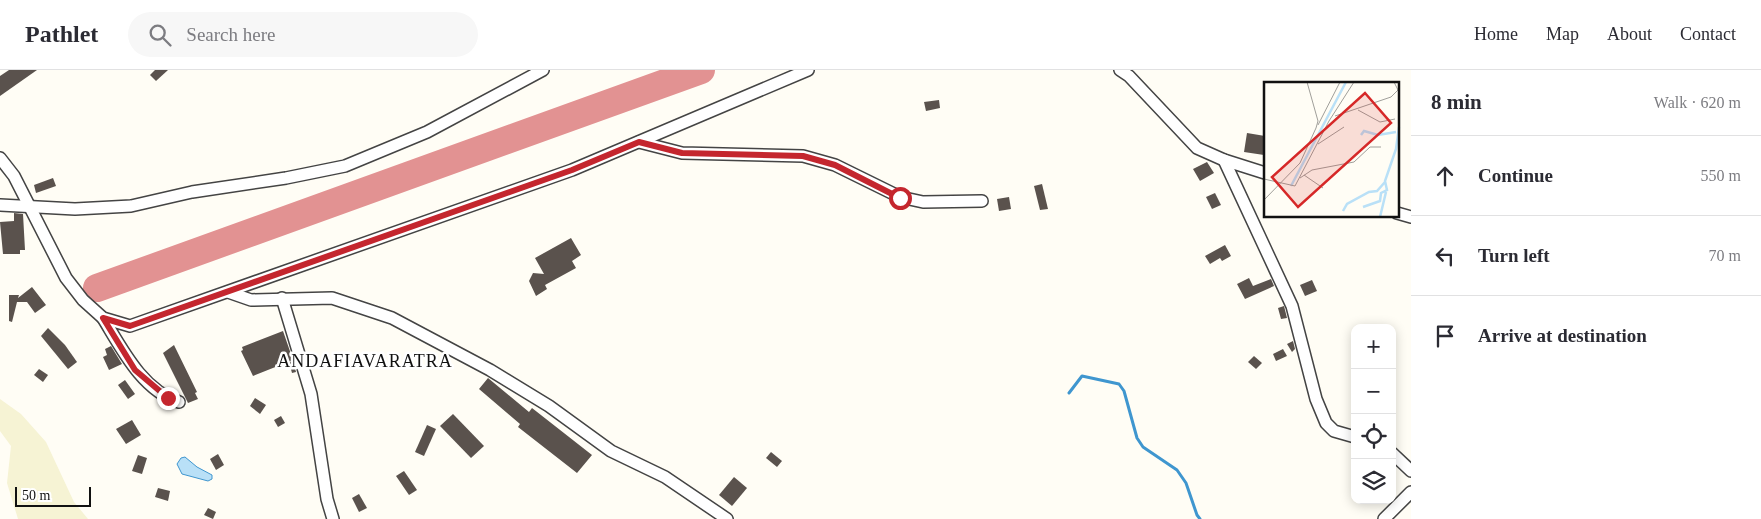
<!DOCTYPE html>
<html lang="en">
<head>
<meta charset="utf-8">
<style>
	body { margin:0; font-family:"Times New Roman",serif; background:#f7f7f7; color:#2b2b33 }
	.controls { position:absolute; right:15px; bottom:15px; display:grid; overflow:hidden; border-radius:10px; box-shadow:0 2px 12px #0003 }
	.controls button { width:45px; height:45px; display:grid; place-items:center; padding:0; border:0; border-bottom:1px solid #e1e1e2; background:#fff; color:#2b2b33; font:25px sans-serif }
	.scale { position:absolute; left:15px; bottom:12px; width:76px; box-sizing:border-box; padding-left:5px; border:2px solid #111; border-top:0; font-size:14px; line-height:18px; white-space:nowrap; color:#111; -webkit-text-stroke:4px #fff; paint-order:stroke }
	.stop { position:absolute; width:15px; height:15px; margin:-11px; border:4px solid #c4262e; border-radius:50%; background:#fff }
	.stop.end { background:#c4262e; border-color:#fff; box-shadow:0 1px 5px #0008 }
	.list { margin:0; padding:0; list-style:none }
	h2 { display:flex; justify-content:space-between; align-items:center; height:65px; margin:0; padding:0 20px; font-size:21px }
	h2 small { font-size:16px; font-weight:400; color:#7c7c81 }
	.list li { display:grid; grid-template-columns:32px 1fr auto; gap:15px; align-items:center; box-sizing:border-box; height:80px; padding:0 20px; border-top:1px solid #e1e1e2 }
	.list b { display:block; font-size:19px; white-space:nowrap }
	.list em { font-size:16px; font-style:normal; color:#7c7c81 }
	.icon { flex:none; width:28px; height:28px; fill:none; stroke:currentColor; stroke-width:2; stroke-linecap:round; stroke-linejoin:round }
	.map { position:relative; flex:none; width:1411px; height:449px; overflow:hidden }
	header { display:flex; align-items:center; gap:30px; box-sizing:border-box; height:70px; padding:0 25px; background:#fff; border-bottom:1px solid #e1e1e2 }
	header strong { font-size:24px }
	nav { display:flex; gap:28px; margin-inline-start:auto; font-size:18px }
	.search { width:350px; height:45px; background:#f7f7f7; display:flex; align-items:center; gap:12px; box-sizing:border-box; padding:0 18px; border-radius:28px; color:#7c7c81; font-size:19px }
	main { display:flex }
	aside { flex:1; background:#fff }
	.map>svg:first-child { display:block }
	.farmland { fill:#f6f3d4 }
	.water { fill:#b9e0f7; stroke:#3f96cf }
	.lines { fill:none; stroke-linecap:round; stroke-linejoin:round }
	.stream { stroke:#3f96cf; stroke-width:3 }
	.taxiway { stroke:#e29292; stroke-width:28 }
	.building { fill:#5a524d }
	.minor-casing { stroke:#444; stroke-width:14 }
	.minor { stroke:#fff; stroke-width:11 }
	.route { stroke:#c4262e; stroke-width:6 }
	.labels { text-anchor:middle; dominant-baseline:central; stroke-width:5; stroke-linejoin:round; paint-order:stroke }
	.neighbourhood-label { font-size:18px; letter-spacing:1px; fill:#111; stroke:#fff }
	.inset-river { fill:none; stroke:#b9e0f7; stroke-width:2.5 }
	.inset-road { fill:none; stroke:#a09f9a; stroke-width:1 }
	.view { fill:#d62828; fill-opacity:0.15; stroke:#d62828; stroke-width:2.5 }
	.inset-edge { fill:none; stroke:#111; stroke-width:2.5 }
</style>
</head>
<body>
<header>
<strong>Pathlet</strong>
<div class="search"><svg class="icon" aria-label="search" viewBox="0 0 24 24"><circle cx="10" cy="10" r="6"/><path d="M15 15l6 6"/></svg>Search here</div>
<nav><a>Home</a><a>Map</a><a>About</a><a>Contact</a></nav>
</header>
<main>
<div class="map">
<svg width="1411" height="449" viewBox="0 0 1411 449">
	<rect width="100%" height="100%" fill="#fffdf5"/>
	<polygon class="farmland" points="0,329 21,344 46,372 74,432 88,449 18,449 7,413 11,376 0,361"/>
	<polygon class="water" points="185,387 197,397 212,405 212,409 208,411 182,404 177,394 181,388"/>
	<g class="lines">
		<polyline class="stream" points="1069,323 1082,306 1119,314 1124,321 1137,368 1143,377 1177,400 1186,413 1197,445 1200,449"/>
		<polyline class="taxiway" points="97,218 701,0"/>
	</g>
	<g class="building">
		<polygon points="9,0 37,0 0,26 0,6"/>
		<polygon points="155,0 168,0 156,11 150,5"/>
		<polygon points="939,30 940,38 926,41 924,32"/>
		<polygon points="1247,63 1265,66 1264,85 1244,82"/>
		<polygon points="1207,92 1214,103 1200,111 1193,99"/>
		<polygon points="53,108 56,116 36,123 34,115"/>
		<polygon points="1042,114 1048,139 1040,140 1034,116"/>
		<polygon points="1215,123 1221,135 1212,139 1206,127"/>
		<polygon points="1009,127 1011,139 999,141 997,129"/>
		<polygon points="14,143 23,144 25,180 20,180 20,184 3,184 0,152 14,151"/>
		<polygon points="571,168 581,185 572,191 576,198 545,215 547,219 536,226 529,211 533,203 544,204 535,188"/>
		<polygon points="1225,175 1231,186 1222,191 1220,188 1210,194 1205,186"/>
		<polygon points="1249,208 1253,216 1271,209 1274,216 1245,229 1237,214"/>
		<polygon points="1312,210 1317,221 1305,226 1300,215"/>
		<polygon points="32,217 46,235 35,243 27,232 17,232 12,252 9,251 9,225 19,225 18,228"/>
		<polygon points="1284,236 1287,248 1281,249 1278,238"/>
		<polygon points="48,258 65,275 77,292 68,299 41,266"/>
		<polygon points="283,261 293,290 253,306 241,281 243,280 242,277"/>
		<polygon points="1293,271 1295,279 1292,282 1287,274"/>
		<polygon points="174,275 197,322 195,323 198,329 188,333 163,283"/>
		<polygon points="111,276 122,294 109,300 103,287 107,285 105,279"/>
		<polygon points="1283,279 1287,286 1276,291 1273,284"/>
		<polygon points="1254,286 1262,293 1256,299 1248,292"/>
		<polygon points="293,291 296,302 292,303 289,292"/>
		<polygon points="39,299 48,305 43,312 34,305"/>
		<polygon points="488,308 529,342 532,338 592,385 577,403 518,357 520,354 479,319"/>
		<polygon points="125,310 135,324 128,329 118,315"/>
		<polygon points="255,328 266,335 260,344 250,336"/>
		<polygon points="453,344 484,376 471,388 440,356"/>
		<polygon points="281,346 285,353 278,357 274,350"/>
		<polygon points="132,350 141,365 126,374 116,359"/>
		<polygon points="427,355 436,359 424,386 415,382"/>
		<polygon points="771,382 782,391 777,397 766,388"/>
		<polygon points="218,384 224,395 216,400 210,389"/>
		<polygon points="138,385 147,388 142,404 132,401"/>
		<polygon points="404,401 417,420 409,425 396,406"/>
		<polygon points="734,407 747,418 732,436 719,425"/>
		<polygon points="158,418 170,421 168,431 155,427"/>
		<polygon points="359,424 367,438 359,442 352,428"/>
		<polygon points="208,438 216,442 213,449 204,445"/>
	</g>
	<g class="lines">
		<g class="minor-casing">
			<g id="minor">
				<polyline points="1120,0 1129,6 1197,78 1224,90 1265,103"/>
				<polyline points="639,72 682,83 803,86 835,95 900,127 923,132 982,131"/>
				<polyline points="0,88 14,106 66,208 83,230 103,248 130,256 572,100 808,0"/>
				<polyline points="1224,90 1292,236 1316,329 1326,353 1334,361 1355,367"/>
				<polyline points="0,135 75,139 131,136 192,122 286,108 345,96 427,62 543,0"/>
				<polyline points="1397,143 1411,147"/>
				<polyline points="228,222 251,230 332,228 392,248 490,300 549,336 611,381 665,407 727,449"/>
				<polyline points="282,228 311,324 327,429 333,449"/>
				<path d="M 103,248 C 122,279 142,320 179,332"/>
				<polyline points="1392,383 1411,401"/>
				<polyline points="1384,449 1411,422"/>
			</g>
		</g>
		<use href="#minor" class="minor"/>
	</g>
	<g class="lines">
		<polyline class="route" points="168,328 135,300 103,248 130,256 572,100 639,72 682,83 803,86 835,95 900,128"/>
	</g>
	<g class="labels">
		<g class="neighbourhood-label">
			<text x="365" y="291">ANDAFIAVARATRA</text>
		</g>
	</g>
	<g transform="translate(1264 12)">
		<rect width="135" height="135" fill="#fffdf5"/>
		<path class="inset-river" d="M 97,53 L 100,49 L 114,53 L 132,50M 27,104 L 82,0M 99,125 L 116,119 L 117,111 L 123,108 L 121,99 L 132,67 L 135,45M 79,129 L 83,122 L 105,110 L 113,109 L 121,100M 116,135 L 122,110"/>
		<path class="inset-road" d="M 94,28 L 116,40 L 131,37M 71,34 L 127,15 L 134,8 L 130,0M 54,43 L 76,0M 54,62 L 80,45M 40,93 L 59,106M 36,96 L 48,88 L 90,80 L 106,65 L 117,65M 0,97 L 31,104 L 65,39 L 90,0M 0,118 L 36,81 L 52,46 L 54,39 L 43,0"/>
		<path class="view" d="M 101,11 L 127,41 L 34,125 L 8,95 Z"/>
		<rect width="135" height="135" class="inset-edge"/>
	</g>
</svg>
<div class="controls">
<button>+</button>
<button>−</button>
<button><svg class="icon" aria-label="locate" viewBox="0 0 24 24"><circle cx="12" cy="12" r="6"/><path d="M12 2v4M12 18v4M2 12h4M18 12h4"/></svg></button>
<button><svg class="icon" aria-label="layers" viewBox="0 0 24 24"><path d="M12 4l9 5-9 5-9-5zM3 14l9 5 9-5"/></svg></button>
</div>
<div class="scale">50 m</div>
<div class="stop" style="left:900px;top:128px"></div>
<div class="stop end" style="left:168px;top:328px"></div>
</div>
<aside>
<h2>8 min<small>Walk · 620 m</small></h2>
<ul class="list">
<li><svg class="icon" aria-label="ahead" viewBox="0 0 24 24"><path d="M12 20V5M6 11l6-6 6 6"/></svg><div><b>Continue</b></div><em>550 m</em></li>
<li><svg class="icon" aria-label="left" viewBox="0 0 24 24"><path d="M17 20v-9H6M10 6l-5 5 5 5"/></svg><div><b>Turn left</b></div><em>70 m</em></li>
<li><svg class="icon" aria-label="arrive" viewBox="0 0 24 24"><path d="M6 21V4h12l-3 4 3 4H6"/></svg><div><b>Arrive at destination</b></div></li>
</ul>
</aside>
</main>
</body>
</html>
